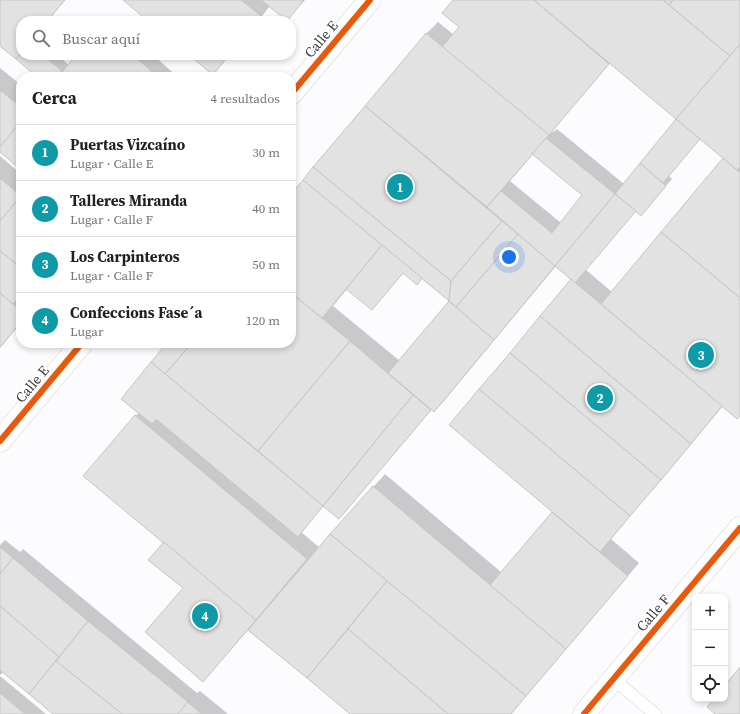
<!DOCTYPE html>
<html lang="es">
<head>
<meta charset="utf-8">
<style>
	body { margin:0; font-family:"Source Serif 4",serif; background:#f2f2f2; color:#202124 }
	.controls { position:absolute; right:12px; bottom:12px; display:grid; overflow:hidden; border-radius:8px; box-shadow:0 2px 6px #0003 }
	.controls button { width:36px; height:36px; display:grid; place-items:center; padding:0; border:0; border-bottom:1px solid #e0e0e0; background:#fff; color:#202124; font:20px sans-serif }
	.you { position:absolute; left:509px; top:257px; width:14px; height:14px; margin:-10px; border:3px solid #fff; border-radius:50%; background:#1a73e8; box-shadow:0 0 0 6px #1a73e833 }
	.badge { display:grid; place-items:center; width:26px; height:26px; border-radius:50%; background:#7f7f82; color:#fff; font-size:13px; font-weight:700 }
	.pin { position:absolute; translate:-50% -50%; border:2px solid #fff; box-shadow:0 1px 4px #0006 }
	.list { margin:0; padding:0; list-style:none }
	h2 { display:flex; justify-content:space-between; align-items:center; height:52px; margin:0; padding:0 16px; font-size:17px }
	h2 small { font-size:13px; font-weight:400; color:#757577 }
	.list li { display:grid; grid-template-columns:26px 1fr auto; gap:12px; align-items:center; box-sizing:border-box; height:56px; padding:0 16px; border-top:1px solid #e0e0e0 }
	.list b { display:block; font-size:15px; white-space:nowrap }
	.list p { margin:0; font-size:13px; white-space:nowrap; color:#757577 }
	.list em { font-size:13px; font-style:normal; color:#757577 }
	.icon { flex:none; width:22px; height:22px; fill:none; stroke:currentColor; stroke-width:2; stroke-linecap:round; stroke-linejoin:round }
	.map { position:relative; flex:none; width:740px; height:714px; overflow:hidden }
	.search { position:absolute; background:#fff; box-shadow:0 2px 6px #0003; left:16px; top:16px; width:280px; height:44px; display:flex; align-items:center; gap:10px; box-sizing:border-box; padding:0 14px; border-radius:16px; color:#757577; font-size:15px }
	.panel { position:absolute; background:#fff; box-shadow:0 2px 6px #0003; left:16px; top:72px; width:280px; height:276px; border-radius:16px }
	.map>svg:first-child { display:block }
	.shadow { fill:#0003; fill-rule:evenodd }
	.building { fill:#e3e2e2; stroke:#c6c6c5 }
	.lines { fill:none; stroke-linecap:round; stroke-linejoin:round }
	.service-casing { stroke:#d7d7da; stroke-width:13 }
	.minor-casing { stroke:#d7d7da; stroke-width:23 }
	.service { stroke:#fff; stroke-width:12 }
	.minor { stroke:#fff; stroke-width:22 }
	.cycleway-casing { stroke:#fff; stroke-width:8 }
	.cycleway { stroke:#e8590c; stroke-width:6 }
	.labels { text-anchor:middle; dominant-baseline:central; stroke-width:4; stroke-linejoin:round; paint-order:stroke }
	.street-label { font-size:14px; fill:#3b3b3f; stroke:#fff }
</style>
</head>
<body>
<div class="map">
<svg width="740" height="714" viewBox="0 0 740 714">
	<rect width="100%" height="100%" fill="#fcfcfe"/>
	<g class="shadow">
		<polygon points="0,0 65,0 48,21 21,21 21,55 57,55 69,65 77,55 153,55 178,77 39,77 0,44"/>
		<polygon points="125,0 305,0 287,20 270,6 258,21 150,21"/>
		<path d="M 455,0 L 740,0 L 740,415 L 723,406 L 611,539 L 639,563 L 511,714 L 351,714 L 248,630 L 203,681 L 184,588 L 165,543 L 85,476 L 139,412 L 169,343 L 291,343 L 291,196 L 426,34 L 438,22 L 454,35 L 460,27 ZM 610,63 L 677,119 L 624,184 L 557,129 L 553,132 L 552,131 ZM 700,138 L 724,158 L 612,292 L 586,270 L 636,210 L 647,208 L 672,179 L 669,176 ZM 533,154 L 584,195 L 561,223 L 510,181 ZM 556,266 L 572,279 L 553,512 L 501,572 L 385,474 L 319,547 L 301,532 L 324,505 L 348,508 L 432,409 L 434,411 L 443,402 ZM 404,272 L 423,277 L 450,301 L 400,361 L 333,306 L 347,289 L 372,309 Z"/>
		<polygon points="110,17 114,21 106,21"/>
		<polygon points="190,55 230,55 213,74"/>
		<polygon points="0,68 21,85 21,169 0,151"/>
		<polygon points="0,156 21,174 21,323 0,348"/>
		<polygon points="5,540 20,552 23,549 197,693 200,691 228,714 54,714 3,672 0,675 0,545"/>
		<polygon points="0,676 46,714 0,714"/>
	</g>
	<g class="building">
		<polygon points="0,0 65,0 47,21 21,21 21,53 16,59 0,46"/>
		<polygon points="123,0 241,0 261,16 257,21 148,21"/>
		<polygon points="261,0 304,0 287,21"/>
		<polygon points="453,0 534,0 609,64 549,135 442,47 459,27 442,13"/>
		<polygon points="534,0 663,0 730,56 676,119"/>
		<polygon points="664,0 673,0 669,5"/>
		<polygon points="673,0 740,0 740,44 730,56 669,5"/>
		<polygon points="426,33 549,135 487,207 365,106"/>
		<polygon points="740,44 740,167 737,170 676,119"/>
		<polygon points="21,53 21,55 43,55 62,71 58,77 37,77 16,59"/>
		<polygon points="76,55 133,55 158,77 58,77"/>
		<polygon points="189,55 229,55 213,75"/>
		<polygon points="0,90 21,107 21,121 0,147"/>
		<polygon points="365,106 502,221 451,281 313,167"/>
		<polygon points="676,119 700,139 663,183 640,163"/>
		<polygon points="21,121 21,170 0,152 0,147"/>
		<polygon points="546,138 615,194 555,266 487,207 501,191 552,233 582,195 532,154"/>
		<polygon points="723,158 740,173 740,298 661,232"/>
		<polygon points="640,163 666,186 641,216 615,194"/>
		<polygon points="313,167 451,281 449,301 303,180"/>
		<polygon points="0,178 21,196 0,221"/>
		<polygon points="303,180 382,245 322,318 291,293 291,194"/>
		<polygon points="615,194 636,211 575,283 555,266"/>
		<polygon points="21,196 21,268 0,251 0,221"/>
		<polygon points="502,221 518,234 456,307 449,301 451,281"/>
		<polygon points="661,232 740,298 740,416 737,419 601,304"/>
		<polygon points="518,234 555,266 494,340 456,307"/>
		<polygon points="382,245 422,278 417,285 403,273 372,310 346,289"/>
		<polygon points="0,251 21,268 21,295 13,304 0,293"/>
		<polygon points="571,279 722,406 691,444 540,316"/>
		<polygon points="0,293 21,311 21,322 0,347"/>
		<polygon points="291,293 350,341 258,451 165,374 192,343 291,343"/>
		<polygon points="449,301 494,340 434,412 388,373"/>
		<polygon points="540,316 691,444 661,480 510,353"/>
		<polygon points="350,341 413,395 323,506 258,451"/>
		<polygon points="167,343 192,343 165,374 151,362"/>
		<polygon points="510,353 661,480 630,516 479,389"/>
		<polygon points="151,362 323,506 298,537 156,419 152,424 121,399"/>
		<polygon points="479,389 630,516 600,552 449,425"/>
		<polygon points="413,395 431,410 339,519 323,506"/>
		<polygon points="135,415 307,559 256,620 83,476"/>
		<polygon points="373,486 566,649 526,696 330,534"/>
		<polygon points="552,512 628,576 566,649 490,585"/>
		<polygon points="330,534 387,581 307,678 248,630"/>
		<polygon points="164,542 256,620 203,682 145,632 183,588 148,560"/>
		<polygon points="0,547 13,558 0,574"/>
		<polygon points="13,558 88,621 59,657 0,606 0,574"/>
		<polygon points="387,581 526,696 511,714 448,714 348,629"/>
		<polygon points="0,606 59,657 29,694 0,670"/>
		<polygon points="88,621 188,702 178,714 122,714 56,661"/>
		<polygon points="348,629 448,714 350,714 307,678"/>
		<polygon points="59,657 56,661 122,714 53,714 29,694"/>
		<polygon points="740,667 740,714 715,714 707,707 714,699 725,699 725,685"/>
		<polygon points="0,693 25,714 0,714"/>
		<polygon points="188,702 199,712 202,714 178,714"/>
	</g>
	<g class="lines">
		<g class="service-casing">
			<polyline id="service" points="613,679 655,714"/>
		</g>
		<g class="minor-casing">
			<g id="minor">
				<polyline points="291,94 370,0"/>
				<polyline points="0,441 82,343"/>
				<polyline points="584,714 740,528"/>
			</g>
		</g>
		<use href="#service" class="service"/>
		<use href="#minor" class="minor"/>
		<g class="cycleway-casing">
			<g id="cycleway">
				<polyline points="291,94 370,0"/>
				<polyline points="0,441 82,343"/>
				<polyline points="584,714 740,528"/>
			</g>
		</g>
		<use href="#cycleway" class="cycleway"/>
	</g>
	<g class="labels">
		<g class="street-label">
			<text transform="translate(321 39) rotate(-50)">Calle E</text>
			<text transform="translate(32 384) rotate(-50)">Calle E</text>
			<text transform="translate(653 613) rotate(-50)">Calle F</text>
		</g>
	</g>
</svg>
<div class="controls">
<button>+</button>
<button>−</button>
<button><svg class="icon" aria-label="locate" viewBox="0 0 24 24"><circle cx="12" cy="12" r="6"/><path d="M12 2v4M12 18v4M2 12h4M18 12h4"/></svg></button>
</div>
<div class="you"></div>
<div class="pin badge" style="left:400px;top:187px;background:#0f9aa8">1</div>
<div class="pin badge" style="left:600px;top:398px;background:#0f9aa8">2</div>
<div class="pin badge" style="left:701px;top:355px;background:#0f9aa8">3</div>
<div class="pin badge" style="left:205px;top:616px;background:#0f9aa8">4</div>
<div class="search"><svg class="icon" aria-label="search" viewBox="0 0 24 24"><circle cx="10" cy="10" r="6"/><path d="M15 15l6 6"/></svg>Buscar aquí</div>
<section class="panel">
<h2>Cerca<small>4 resultados</small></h2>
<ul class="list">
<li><span class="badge" style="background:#0f9aa8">1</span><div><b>Puertas Vizcaíno</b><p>Lugar · Calle E</p></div><em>30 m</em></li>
<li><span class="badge" style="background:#0f9aa8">2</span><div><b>Talleres Miranda</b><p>Lugar · Calle F</p></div><em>40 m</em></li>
<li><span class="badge" style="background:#0f9aa8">3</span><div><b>Los Carpinteros</b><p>Lugar · Calle F</p></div><em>50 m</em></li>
<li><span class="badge" style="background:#0f9aa8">4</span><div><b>Confeccions Fase´a</b><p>Lugar</p></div><em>120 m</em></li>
</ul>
</section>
</div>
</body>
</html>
